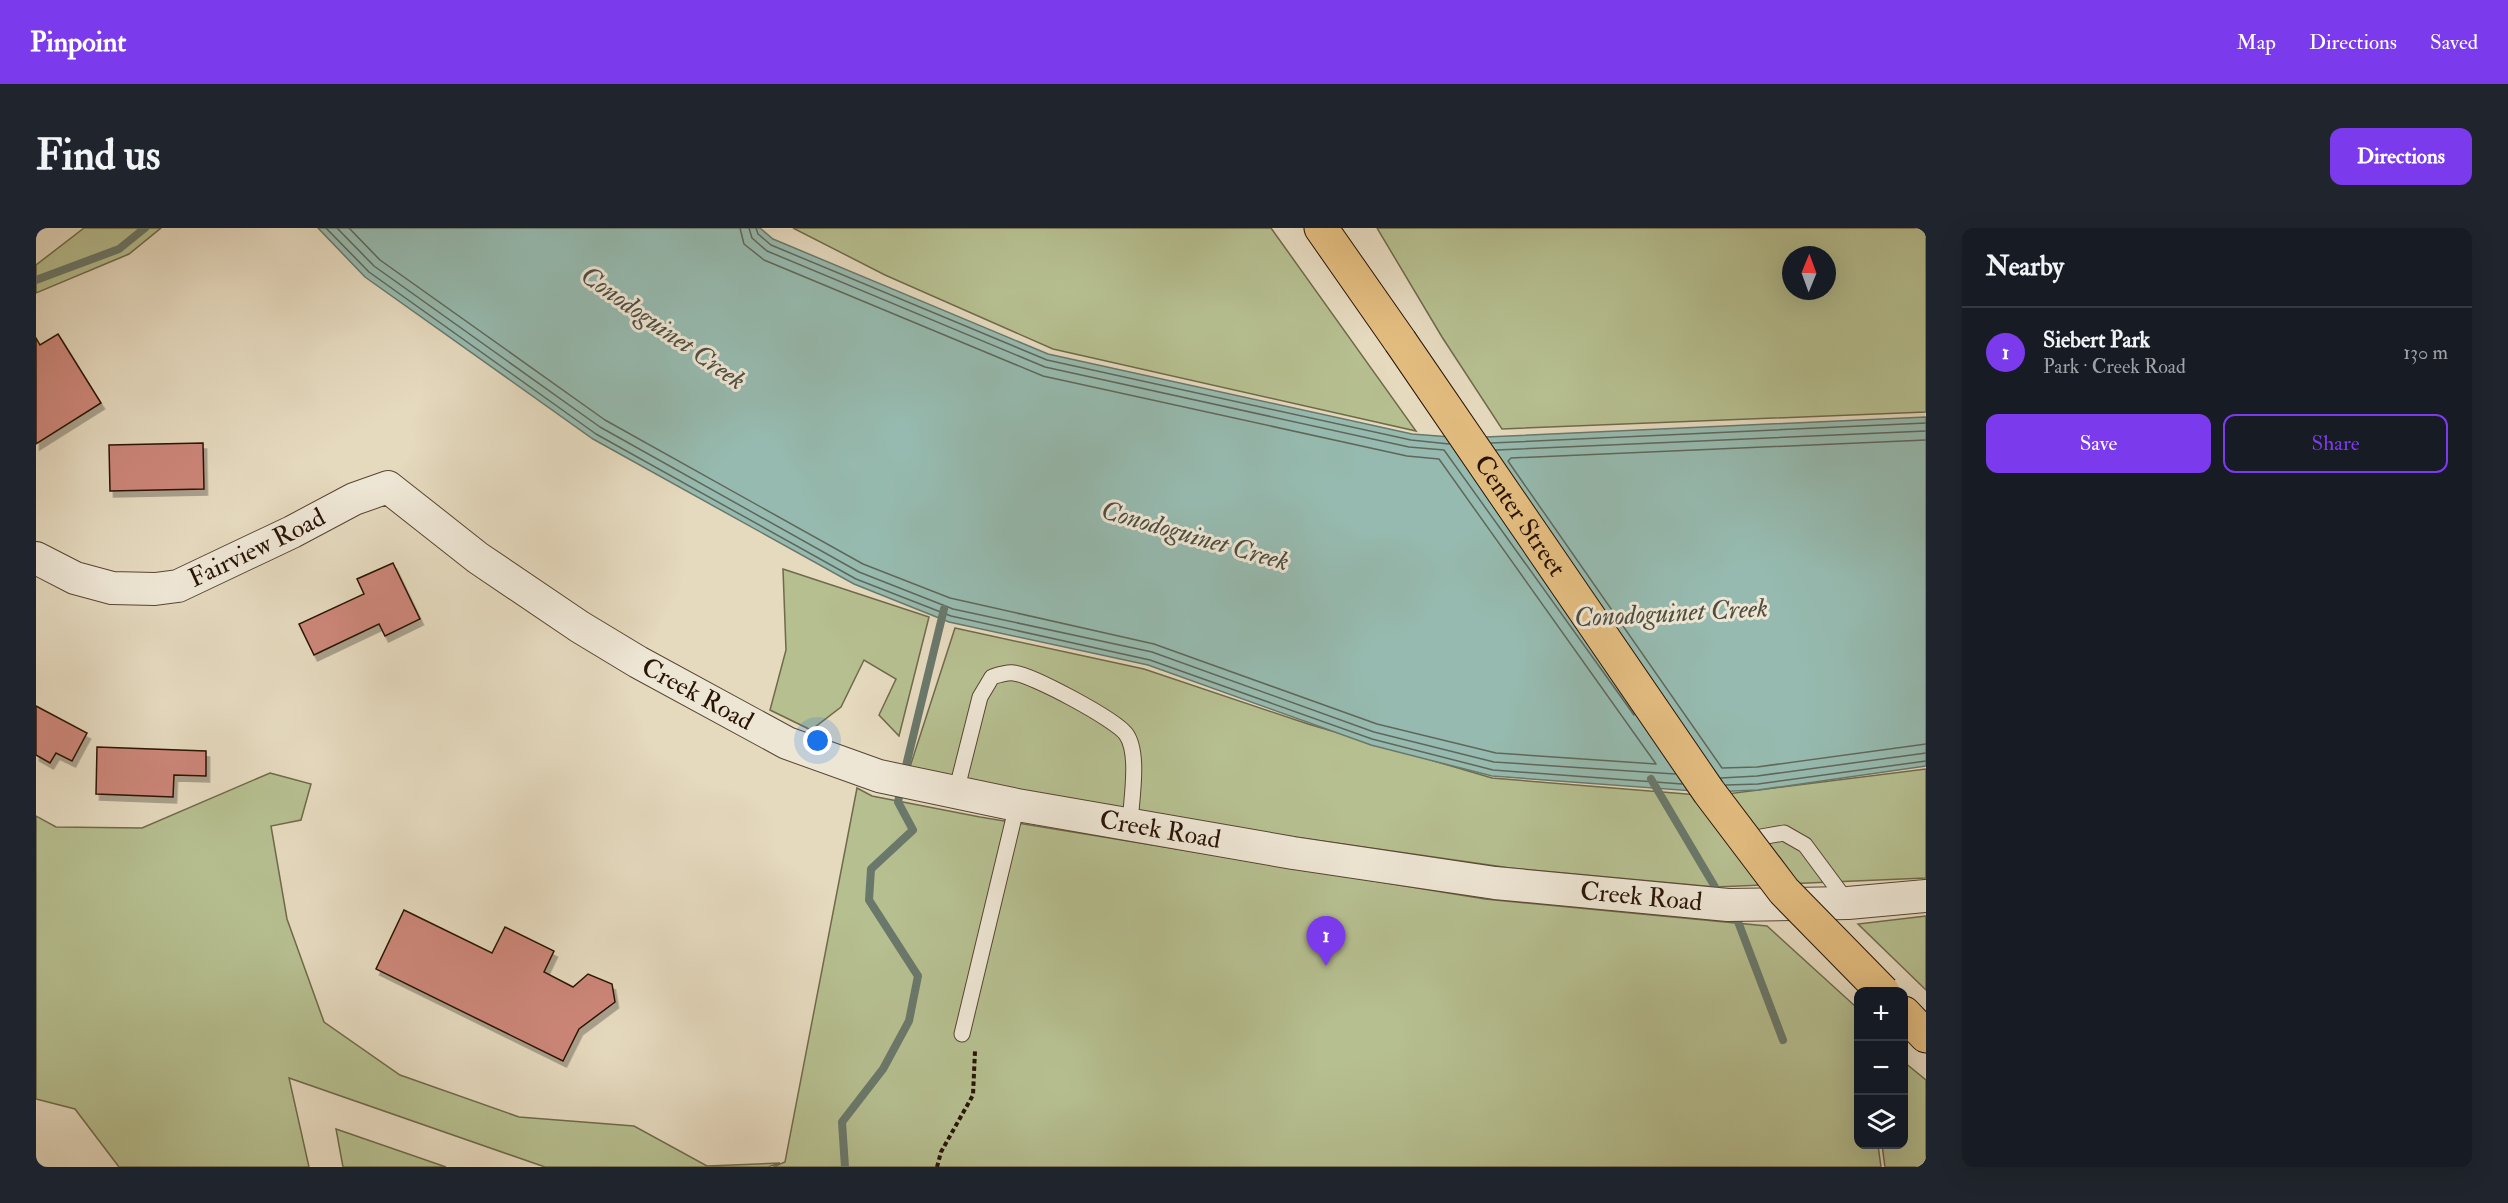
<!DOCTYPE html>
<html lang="en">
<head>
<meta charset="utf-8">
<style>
	body { margin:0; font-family:"IM FELL Double Pica",serif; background:#20242c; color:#f1f3f6 }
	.controls { position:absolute; right:18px; bottom:18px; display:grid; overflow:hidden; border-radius:12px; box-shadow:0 6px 24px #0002 }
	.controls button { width:54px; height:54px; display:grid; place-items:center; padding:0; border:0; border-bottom:2px solid #363941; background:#171b24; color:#f1f3f6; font:30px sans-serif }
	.compass { position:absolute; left:1746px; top:18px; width:54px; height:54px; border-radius:50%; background:#171b24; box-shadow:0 6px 24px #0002; rotate:1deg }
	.you { position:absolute; left:782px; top:513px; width:21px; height:21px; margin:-15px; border:4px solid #fff; border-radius:50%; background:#1a73e8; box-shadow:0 0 0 9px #1a73e833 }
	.badge { display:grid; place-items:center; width:39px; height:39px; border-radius:50%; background:#7c3aed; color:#fff; font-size:20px; font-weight:700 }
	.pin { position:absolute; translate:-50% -50px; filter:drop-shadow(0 2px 3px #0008) }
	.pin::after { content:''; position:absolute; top:32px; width:21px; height:18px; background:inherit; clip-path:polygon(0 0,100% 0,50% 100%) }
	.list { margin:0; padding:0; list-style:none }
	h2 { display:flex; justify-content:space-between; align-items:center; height:78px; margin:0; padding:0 24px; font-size:26px }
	h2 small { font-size:20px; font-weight:400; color:#9ea1a6 }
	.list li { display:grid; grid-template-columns:39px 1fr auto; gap:18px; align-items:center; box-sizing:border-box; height:90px; padding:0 24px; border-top:2px solid #363941 }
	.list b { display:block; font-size:22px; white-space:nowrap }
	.list p { margin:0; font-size:20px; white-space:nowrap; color:#9ea1a6 }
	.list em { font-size:20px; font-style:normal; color:#9ea1a6 }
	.actions { display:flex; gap:12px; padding:18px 24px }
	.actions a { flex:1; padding:14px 0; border:2px solid #7c3aed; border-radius:12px; text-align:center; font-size:21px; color:#7c3aed }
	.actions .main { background:#7c3aed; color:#fff }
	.icon { flex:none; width:33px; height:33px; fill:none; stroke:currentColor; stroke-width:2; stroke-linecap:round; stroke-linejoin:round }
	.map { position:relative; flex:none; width:1890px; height:939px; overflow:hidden; border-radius:12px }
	header { display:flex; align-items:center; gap:36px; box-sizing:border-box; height:84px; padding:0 30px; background:#7c3aed; color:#fff }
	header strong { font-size:28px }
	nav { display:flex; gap:33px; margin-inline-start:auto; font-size:21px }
	.intro { display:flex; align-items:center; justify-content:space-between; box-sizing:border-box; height:144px; padding:0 36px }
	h1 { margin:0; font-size:42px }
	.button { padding:15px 27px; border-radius:12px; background:#7c3aed; color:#fff; font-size:21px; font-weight:700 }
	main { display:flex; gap:36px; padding:0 36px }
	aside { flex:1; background:#171b24; border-radius:12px; box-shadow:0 6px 24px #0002 }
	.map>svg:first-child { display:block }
	.green { fill:#b6bf90; stroke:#706a4a; stroke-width:1.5; fill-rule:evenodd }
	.water { fill:#96baaf; stroke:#6a786b; stroke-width:1.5 }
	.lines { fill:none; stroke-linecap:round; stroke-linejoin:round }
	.shore { stroke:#60675a; stroke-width:1.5 }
	.stream { stroke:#6a786b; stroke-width:8 }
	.building { fill:#cc8679; stroke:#291405; stroke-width:1.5; filter:url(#shadow) }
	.service-casing { stroke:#584533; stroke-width:17 }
	.minor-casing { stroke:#584533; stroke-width:34 }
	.primary-casing { stroke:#291405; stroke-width:35 }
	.path { stroke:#291405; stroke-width:4; stroke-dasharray:4.5 3; stroke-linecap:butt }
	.service { stroke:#eee6d5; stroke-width:15 }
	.minor { stroke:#eee6d5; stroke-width:32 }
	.primary { stroke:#e2bc7f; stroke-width:33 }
	.primary-bridge-casing { stroke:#291405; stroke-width:35; stroke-linecap:butt }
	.primary-bridge { stroke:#e2bc7f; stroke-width:33 }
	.labels { text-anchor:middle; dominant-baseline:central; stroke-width:6; stroke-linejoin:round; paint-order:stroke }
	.street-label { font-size:26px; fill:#291405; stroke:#eee6d5 }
	.water-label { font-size:27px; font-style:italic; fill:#4f4e40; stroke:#eee6d5 }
</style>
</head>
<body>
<header>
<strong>Pinpoint</strong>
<nav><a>Map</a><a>Directions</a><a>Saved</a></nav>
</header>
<div class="intro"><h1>Find us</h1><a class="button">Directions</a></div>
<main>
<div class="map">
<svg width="1890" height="939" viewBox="0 0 1890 939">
	<defs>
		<filter id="shadow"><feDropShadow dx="3.5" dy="6" stdDeviation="0" flood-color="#0004"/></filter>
	</defs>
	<rect width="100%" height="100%" fill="#e5d9be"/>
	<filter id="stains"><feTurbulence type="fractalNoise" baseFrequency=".00333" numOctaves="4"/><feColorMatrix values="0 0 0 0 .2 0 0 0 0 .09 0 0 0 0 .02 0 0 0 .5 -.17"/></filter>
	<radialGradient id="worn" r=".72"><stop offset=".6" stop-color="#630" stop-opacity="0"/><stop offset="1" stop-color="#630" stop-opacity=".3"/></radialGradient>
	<g class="green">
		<polygon points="48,0 125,0 93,26 0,65 0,37"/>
		<polygon points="757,0 1235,0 1380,203 1017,121 849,47"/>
		<path d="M 1341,0 L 1890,0 L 1890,184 L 1466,201 L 1406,109 ZM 1755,27 L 1791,27 L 1791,63 L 1755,63 Z"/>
		<polygon points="747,341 893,389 863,508 843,487 860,451 828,432 805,479 775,502 734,482 750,422"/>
		<polygon points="919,400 1108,441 1272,496 1456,550 1675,568 1890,541 1890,650 1679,659 1474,640 1196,600 872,545"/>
		<polygon points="234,545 275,556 265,592 235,598 251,691 288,794 364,847 483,889 598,898 671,938 744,935 732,939 509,939 253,850 273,939 83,939 39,881 0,871 0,588 20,599 106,600"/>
		<polygon points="821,560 836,568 944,589 1449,671 1731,698 1819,778 1822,799 1822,916 1842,917 1845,939 737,939 749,934"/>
		<polygon points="1890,688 1890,762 1822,696"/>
		<polygon points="1868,834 1890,852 1890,939 1849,939 1846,917 1868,916"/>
		<polygon points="300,901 410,939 307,939"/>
	</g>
	<g class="water">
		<polygon points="282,0 724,0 737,11 1012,126 1376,206 1415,209 1671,564 1456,548 1335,517 1112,437 913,394 818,356 557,211 329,49"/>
		<polygon points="1890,189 1890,538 1722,562 1675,564 1427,210"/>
	</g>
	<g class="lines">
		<g class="shore">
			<polyline points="290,0 333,44 560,206 820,351 915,388 1114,432 1336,511 1457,542 1646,556"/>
			<polyline points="301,0 338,38 564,199 823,344 917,381 1116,424 1338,504 1458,534 1639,546"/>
			<polyline points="313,0 344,32 569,192 827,336 914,370 1118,416 1341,496 1460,525 1620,536 1403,231 1371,228 1007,148 728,32 708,16 704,0"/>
			<polyline points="713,0 716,10 731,23 1009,139 1373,219 1408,222 1598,487"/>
			<polyline points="720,0 722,6 735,17 1011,132 1375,212 1413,216"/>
			<polyline points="1890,212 1475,230 1472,233 1686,540 1721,539 1890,516"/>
			<polyline points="1455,215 1890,195"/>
			<polyline points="1460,222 1890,203"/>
			<polyline points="1685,550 1721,548 1890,525"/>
			<polyline points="1690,557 1722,556 1890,533"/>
		</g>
		<g class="stream">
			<polyline points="0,52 83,21 109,0"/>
			<polyline points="868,546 908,381"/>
			<polyline points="1615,551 1679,659"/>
			<polyline points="1701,691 1747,812"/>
			<polyline points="809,939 806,894 847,841 873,793 882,748 833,672 835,641 877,602 862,574 865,559"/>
		</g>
	</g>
	<g class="building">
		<polygon points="22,106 65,175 0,216 0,110 4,117"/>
		<polygon points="167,215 168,261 74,263 73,217"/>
		<polygon points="357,335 384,391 349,408 343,396 278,427 263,396 328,366 321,351"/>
		<polygon points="0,478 51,505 36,533 20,525 14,535 0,527"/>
		<polygon points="61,519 170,523 170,548 138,547 137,569 60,566"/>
		<polygon points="368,682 456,725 469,699 518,723 508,744 537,759 552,746 576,756 579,774 543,801 527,833 340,741"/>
	</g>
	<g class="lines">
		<g class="service-casing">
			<g id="service">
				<path d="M 920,564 L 944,469 L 956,449 C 962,447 971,444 978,445 C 996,447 1079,491 1090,506 C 1104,525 1095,573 1094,596"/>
				<polyline points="1708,612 1748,605 1769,617 1812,675"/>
				<polyline points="926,806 981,577"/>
			</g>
		</g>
		<g class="minor-casing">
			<g id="minor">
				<path id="s1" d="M 0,330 L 39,350 L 76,360 L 119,361 L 142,358 L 256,304 L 318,271 L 352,259 L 442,330 L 544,399 L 602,434 L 751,515 L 843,548 L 981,577 L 1257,625 L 1459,655 L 1692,677 L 1812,675 L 1890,668"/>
			</g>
		</g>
		<g class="primary-casing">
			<g id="primary">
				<polyline points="1285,0 1364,113"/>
				<polyline points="1868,785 1890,808"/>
			</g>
		</g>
		<polyline class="path" points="901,939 905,924 937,867 939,823"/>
		<use href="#service" class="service"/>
		<use href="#minor" class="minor"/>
		<use href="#primary" class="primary"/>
		<g class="primary-bridge-casing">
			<g id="primary-bridge">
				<path id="s2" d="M 1364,113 L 1673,564 L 1748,663 L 1847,764"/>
			</g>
		</g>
		<use href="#primary-bridge" class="primary-bridge"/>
	</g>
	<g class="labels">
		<g class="street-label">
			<text stroke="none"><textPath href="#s2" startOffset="212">Center Street</textPath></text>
			<text stroke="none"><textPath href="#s1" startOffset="236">Fairview Road</textPath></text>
			<text stroke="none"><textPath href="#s1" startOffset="754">Creek Road</textPath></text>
			<text stroke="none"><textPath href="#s1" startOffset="1240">Creek Road</textPath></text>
			<text stroke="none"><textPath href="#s1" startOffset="1726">Creek Road</textPath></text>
		</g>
		<g class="water-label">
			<text transform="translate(627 100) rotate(35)">Conodoguinet Creek</text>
			<text transform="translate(1159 308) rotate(16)">Conodoguinet Creek</text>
			<text transform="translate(1635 385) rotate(-3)">Conodoguinet Creek</text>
		</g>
	</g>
	<rect width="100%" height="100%" filter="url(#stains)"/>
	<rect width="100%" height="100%" fill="url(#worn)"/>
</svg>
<div class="controls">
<button>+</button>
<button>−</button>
<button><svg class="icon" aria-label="layers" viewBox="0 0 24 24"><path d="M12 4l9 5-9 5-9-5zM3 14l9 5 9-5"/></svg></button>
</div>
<svg class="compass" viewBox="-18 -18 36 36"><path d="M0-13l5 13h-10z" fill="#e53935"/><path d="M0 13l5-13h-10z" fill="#9ea1a6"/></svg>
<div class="you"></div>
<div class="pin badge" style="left:1290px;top:738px">1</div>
</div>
<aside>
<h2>Nearby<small></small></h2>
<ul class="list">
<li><span class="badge">1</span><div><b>Siebert Park</b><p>Park · Creek Road</p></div><em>130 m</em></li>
</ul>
<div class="actions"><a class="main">Save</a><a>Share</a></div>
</aside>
</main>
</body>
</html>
